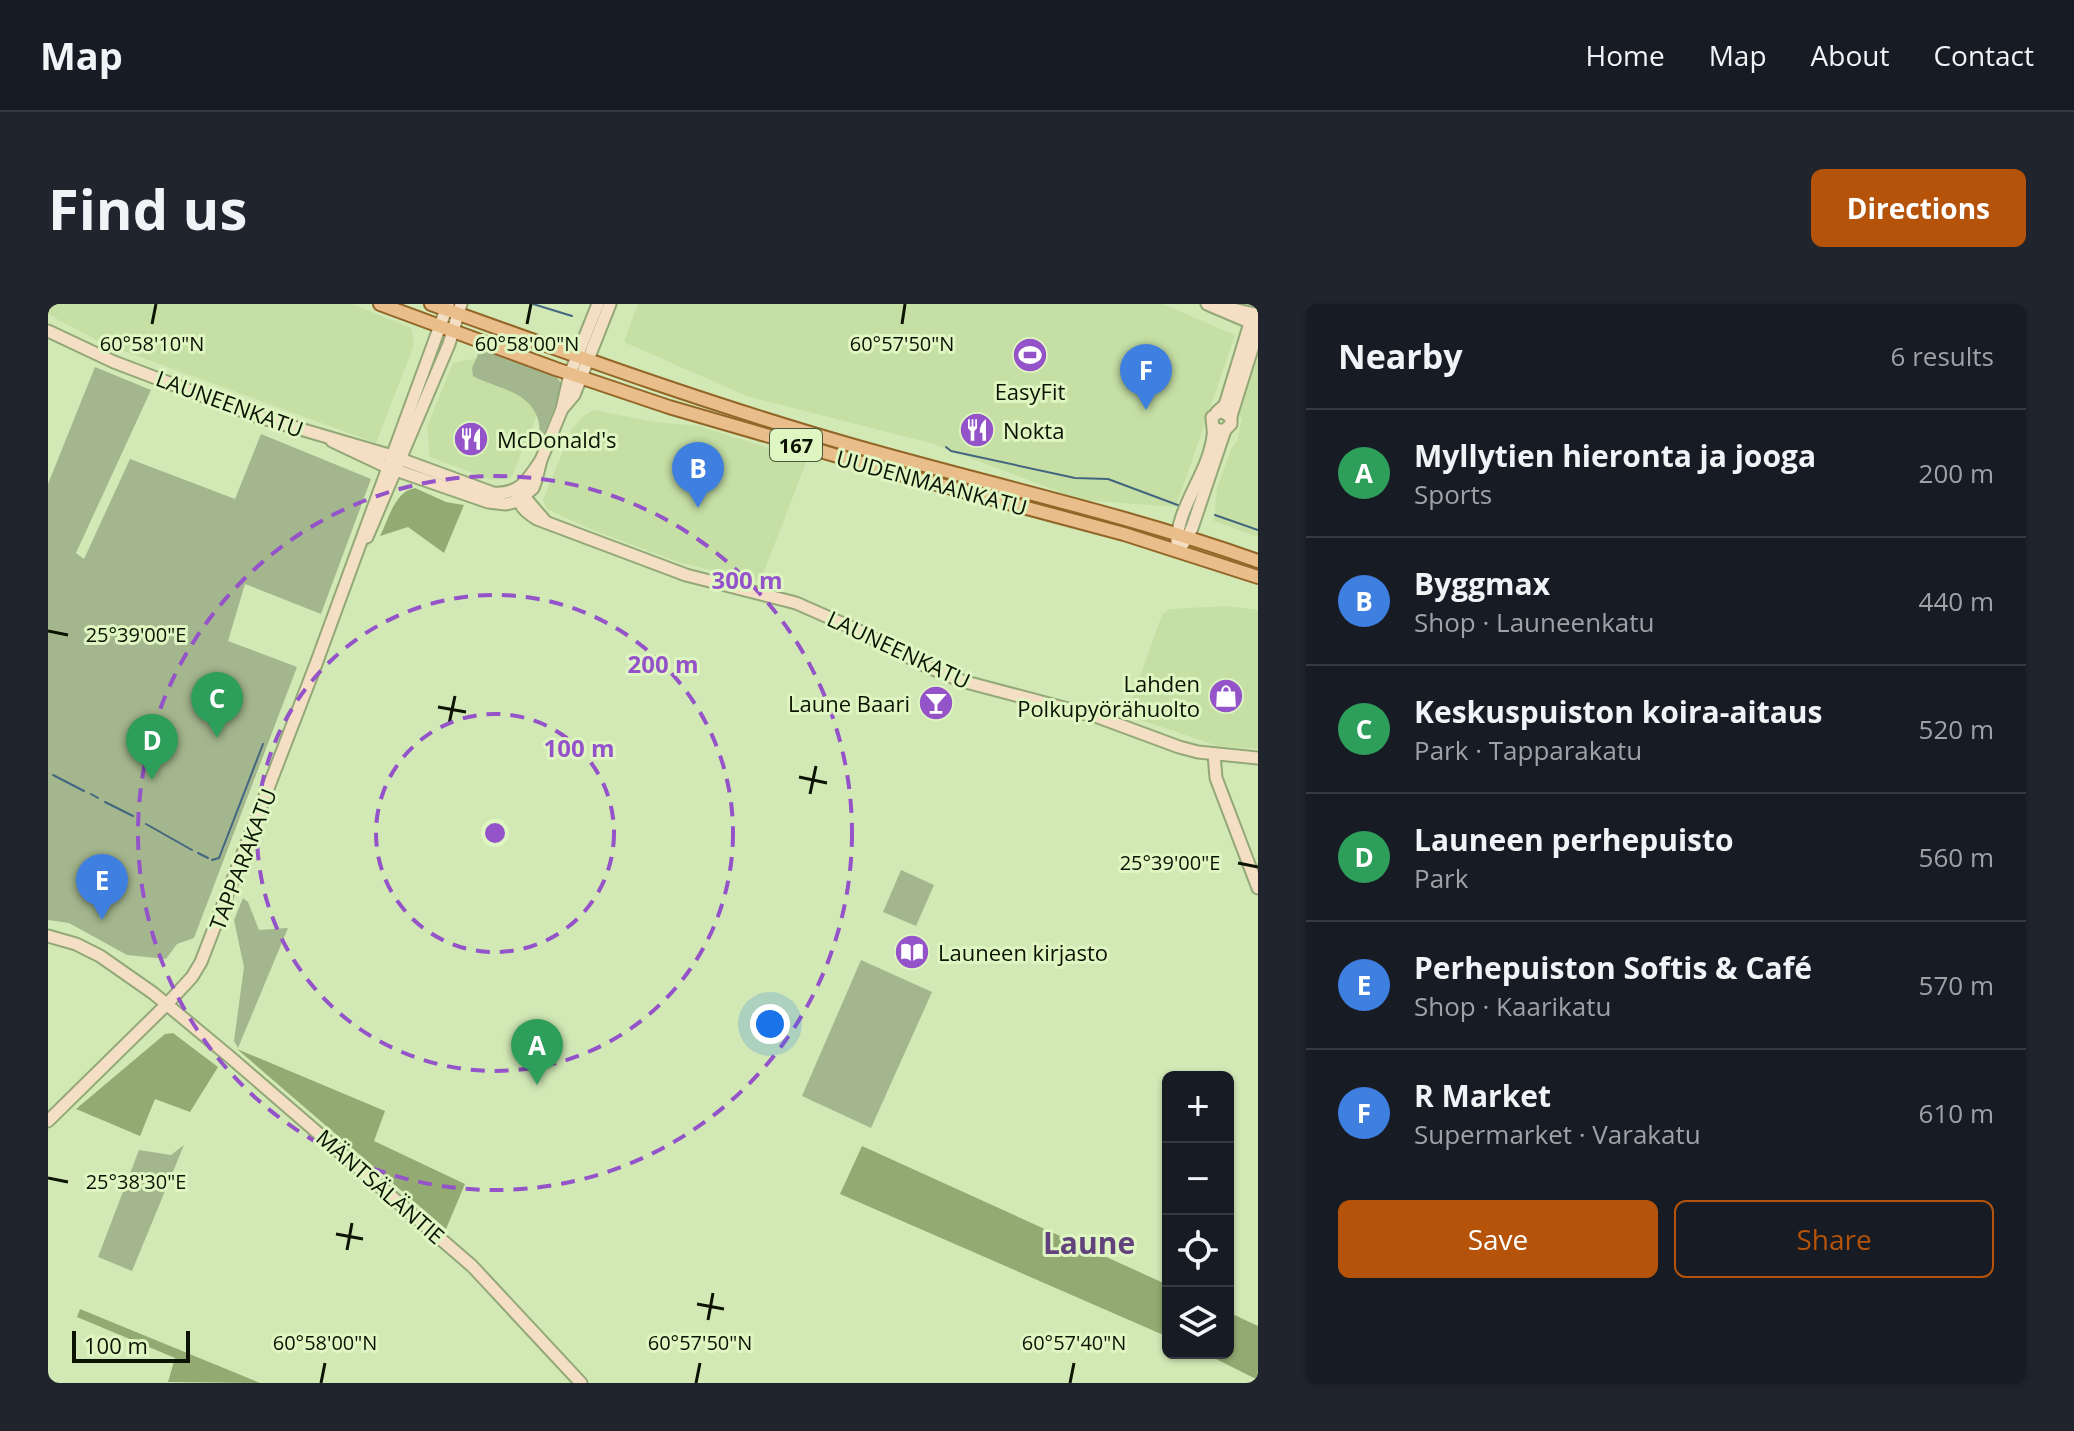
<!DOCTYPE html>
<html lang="en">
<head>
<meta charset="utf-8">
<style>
	body { margin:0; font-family:"Open Sans",sans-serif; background:#20242c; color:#f1f3f6 }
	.controls { position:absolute; right:24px; bottom:24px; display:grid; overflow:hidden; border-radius:12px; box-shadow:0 2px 6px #0004 }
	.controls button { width:72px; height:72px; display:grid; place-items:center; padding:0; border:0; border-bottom:2px solid #363941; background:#171b24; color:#f1f3f6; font:40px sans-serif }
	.scale { position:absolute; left:24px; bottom:20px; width:118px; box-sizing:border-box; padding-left:8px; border:4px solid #0c1303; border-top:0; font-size:22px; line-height:28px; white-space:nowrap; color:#0c1303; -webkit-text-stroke:6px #dff6c2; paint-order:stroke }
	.you { position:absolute; left:722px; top:720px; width:28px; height:28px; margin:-20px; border:6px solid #fff; border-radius:50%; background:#1a73e8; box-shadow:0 0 0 12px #1a73e833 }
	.badge { display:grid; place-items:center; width:52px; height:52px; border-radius:50%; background:#b45309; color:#fff; font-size:26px; font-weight:700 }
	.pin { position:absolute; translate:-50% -66px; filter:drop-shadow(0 2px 4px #0008) }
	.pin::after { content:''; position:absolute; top:42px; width:28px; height:24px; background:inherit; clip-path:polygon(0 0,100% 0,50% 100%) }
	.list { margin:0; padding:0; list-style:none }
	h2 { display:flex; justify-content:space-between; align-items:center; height:104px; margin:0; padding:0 32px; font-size:34px }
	h2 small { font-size:26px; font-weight:400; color:#9ea1a6 }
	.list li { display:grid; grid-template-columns:52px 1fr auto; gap:24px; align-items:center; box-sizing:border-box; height:128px; padding:0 32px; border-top:2px solid #363941 }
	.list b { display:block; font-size:30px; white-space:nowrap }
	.list p { margin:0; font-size:26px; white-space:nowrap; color:#9ea1a6 }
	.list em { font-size:26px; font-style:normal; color:#9ea1a6 }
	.actions { display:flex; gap:16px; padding:24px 32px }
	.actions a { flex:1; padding:18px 0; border:2px solid #b45309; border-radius:12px; text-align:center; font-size:28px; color:#b45309 }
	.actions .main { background:#b45309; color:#fff }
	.icon { flex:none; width:44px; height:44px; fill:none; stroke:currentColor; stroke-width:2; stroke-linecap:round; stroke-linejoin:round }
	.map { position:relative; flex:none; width:1210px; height:1079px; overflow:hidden; border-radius:12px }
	header { display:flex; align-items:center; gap:48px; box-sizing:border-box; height:112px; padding:0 40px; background:#171b24; border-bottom:2px solid #363941 }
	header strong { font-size:38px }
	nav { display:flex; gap:44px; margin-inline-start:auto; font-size:28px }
	.intro { display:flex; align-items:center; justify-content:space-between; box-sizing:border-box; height:192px; padding:0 48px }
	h1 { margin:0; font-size:56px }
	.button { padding:20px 36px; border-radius:12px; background:#b45309; color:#fff; font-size:28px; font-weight:700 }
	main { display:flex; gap:48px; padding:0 48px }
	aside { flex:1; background:#171b24; border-radius:12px; box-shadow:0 2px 6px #0004 }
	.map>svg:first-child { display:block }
	.built { fill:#c5dfa4 }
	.green { fill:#a4b68d }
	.forest { fill:#93ab72 }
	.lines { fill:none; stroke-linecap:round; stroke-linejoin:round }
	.stream { stroke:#436680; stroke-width:2 }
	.secondary-casing { stroke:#93a877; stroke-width:15 }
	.primary-casing { stroke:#936628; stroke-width:16 }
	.secondary { stroke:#f4dfc4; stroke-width:11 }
	.primary { stroke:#eabe8a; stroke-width:12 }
	.ticks { fill:none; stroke:#0c1303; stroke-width:3 }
	.ring { fill:none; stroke:#9453c9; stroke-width:4; stroke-dasharray:14 10 }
	.labels { text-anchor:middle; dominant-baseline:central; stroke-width:6; stroke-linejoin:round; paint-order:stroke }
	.shield { fill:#dff6c2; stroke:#4b573c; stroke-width:2 }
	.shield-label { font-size:20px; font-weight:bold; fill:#0c1303 }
	.poi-label { font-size:22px; fill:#0c1303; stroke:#dff6c2; text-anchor:start }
	.street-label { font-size:22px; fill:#0c1303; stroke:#dff6c2 }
	.district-label { font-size:30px; font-weight:bold; fill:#61427d; stroke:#dff6c2 }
	.ticks-label { font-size:20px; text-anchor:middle; fill:#0c1303; stroke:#dff6c2; stroke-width:6; stroke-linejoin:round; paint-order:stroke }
	.centre { fill:#9453c9; stroke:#dff6c2; stroke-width:4 }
	.ring-label { font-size:24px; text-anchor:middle; font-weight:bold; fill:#9453c9; stroke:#dff6c2; stroke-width:6; stroke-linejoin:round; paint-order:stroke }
</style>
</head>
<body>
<header>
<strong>Map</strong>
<nav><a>Home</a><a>Map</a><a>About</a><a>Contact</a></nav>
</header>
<div class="intro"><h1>Find us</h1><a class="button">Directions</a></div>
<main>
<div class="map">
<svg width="1210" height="1079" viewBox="0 0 1210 1079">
	<rect width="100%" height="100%" fill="#d2e9b6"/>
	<g class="built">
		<polygon points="0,0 304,0 363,24 366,41 328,139 54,39 0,10"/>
		<polygon points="590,0 1114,0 1187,31 1128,203 1033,196 883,139 701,93 576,38"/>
		<polygon points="1210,33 1210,233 1166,217 1169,184 1183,145 1189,137 1194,114 1185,109"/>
		<polygon points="435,53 499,87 463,174 444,176 382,153 379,123 405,59"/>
		<polygon points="545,106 607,118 651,122 759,156 712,278 633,259 544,226 499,205 495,196 524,125 533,114"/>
		<polygon points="1178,302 1210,306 1210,445 1170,442 1087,414 1080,406 1114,311 1122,305"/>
	</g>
	<g class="green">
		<path d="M 438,45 L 505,69 L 513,79 L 514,86 L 492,138 C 491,132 492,125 491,119 C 484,87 449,85 425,72 L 424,64 L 431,48 Z"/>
		<polygon points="47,63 103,86 28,249 36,255 82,155 187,195 213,130 323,175 273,310 197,280 180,337 249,363 146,634 129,640 118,655 79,651 21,619 0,616 0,180"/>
		<polygon points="853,566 886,581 868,622 835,608"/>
		<polygon points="195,594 200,598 211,626 240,624 190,744 186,737 196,663 186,616"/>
		<polygon points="813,656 884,688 823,824 754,792"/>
		<polygon points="136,841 84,967 50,953 91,846 123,851"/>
	</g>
	<g class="forest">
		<path d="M 367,184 L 398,198 L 416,201 L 396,249 L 360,223 L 332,232 C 341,215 346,188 367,184 Z"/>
		<polygon points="125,729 170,763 142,808 107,795 92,832 28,805 117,730"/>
		<polygon points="189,745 337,807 326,837 417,880 398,925"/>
		<polygon points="814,842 1120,981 1120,1033 792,890"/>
		<polygon points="32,1005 212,1079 120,1078 127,1054 29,1013"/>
		<polygon points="1180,1008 1210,1022 1210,1076 1156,1049 1180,1049"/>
	</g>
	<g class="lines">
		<g class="stream">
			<polyline points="485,0 524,12"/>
			<polyline points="898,143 903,147 1027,174 1060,175 1135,203"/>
			<polyline points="1167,211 1210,226"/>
			<polyline points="5,471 36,487"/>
			<polyline points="43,490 50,494"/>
			<polyline points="57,498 85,512"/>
			<polyline points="98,520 144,546"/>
			<polyline points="150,549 160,554"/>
			<polyline points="164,556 171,554 215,440"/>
		</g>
		<g class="secondary-casing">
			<g id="secondary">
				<polyline points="1159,0 1206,20"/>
				<polyline points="1172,2 1210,11"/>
				<path d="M 0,27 L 66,58 L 208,112 L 344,152 L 445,189 C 471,191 480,176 493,156"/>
				<polyline points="515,104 526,91 562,0"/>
				<polyline points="1169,108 1177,101 1202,19 1207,10"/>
				<polyline points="1183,112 1210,26"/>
				<polyline points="284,137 339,163 440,198 458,200 470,197 485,184 488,176 493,156 514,105 522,70 550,0"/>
				<path d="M 469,186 C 470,201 476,207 489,215 L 638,271 L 748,299 L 807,325 L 880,363 L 914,377 L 1050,413 L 1131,443 L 1150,448 L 1210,454"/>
				<polyline points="473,189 497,217"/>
				<polyline points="319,233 401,40 413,0"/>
				<polyline points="1135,240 1144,224 1177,126"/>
				<path d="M 1129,246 C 1126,205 1160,172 1165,132 C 1166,126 1164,119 1164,113 L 1173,107 L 1183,113 L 1183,120 L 1177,126 L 1170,126 L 1165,123"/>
				<polyline points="1166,450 1168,474 1210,584"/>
				<polyline points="0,632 28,640 52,652 105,689 182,753 424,962 533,1079"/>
				<polyline points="0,817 119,700 144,673 153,658 268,360 400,0"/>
			</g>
		</g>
		<g class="primary-casing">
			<g id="primary">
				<polyline points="332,0 508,65 621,103 848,169 1076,230 1210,273"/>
				<path d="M 383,0 C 520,49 657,99 796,139 C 934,179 1075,209 1210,257"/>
			</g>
		</g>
		<use href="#secondary" class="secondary"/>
		<use href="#primary" class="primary"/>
	</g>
	<path class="ticks" d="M 104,20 L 108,0M 479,20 L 483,0M 854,20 L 857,0M 0,327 L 20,331M 390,403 L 418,408M 401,420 L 407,392M 751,473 L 779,479M 762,490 L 768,462M 1190,559 L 1210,563M 0,874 L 20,878M 288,930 L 315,935M 299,946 L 304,919M 649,1000 L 676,1005M 660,1016 L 665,989M 273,1079 L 277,1059M 648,1079 L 652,1059M 1022,1079 L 1026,1059"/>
	<g class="ring">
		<circle cx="447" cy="529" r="119"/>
		<circle cx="447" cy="529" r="238"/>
		<circle cx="447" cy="529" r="357"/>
	</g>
	<defs>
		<g id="stadium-disc" transform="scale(1.8)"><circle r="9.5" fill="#9453c9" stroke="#dff6c2"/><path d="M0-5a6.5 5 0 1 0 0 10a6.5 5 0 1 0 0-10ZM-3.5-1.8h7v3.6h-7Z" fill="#fff"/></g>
		<g id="restaurant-disc" transform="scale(1.8)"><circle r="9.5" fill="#9453c9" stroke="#dff6c2"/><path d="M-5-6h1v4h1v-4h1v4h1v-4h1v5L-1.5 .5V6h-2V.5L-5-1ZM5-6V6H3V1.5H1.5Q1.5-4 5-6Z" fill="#fff"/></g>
		<g id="shop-disc" transform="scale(1.8)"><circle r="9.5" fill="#9453c9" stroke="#dff6c2"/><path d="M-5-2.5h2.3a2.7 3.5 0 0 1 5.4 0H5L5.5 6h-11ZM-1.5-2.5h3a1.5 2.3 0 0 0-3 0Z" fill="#fff"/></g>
		<g id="bar-disc" transform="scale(1.8)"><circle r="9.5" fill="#9453c9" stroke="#dff6c2"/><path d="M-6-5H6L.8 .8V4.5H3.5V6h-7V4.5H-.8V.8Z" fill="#fff"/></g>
		<g id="library-disc" transform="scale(1.8)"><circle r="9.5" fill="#9453c9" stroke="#dff6c2"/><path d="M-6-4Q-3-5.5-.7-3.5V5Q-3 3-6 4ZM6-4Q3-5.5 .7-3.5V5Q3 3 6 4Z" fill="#fff"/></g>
	</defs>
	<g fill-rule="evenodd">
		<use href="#stadium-disc" x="982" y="51"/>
		<use href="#restaurant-disc" x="929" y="126"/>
		<use href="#restaurant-disc" x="423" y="135"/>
		<use href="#shop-disc" x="1178" y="392"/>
		<use href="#bar-disc" x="888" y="399"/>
		<use href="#library-disc" x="864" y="648"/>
	</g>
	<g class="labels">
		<rect class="shield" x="722" y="125" width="52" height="32" rx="6"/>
		<g class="shield-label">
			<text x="748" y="141">167</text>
		</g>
		<g class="poi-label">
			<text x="982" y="87" text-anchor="middle">EasyFit</text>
			<text x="955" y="126">Nokta</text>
			<text x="449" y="135">McDonald's</text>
			<text x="1152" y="379" text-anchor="end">Lahden<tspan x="1152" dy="25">Polkupyörähuolto</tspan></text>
			<text x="862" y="399" text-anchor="end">Laune Baari</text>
			<text x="890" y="648">Launeen kirjasto</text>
		</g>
		<g class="street-label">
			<text transform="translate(182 99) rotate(20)">LAUNEENKATU</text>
			<text transform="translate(884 178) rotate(15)">UUDENMAANKATU</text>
			<text transform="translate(851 345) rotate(25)">LAUNEENKATU</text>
			<text transform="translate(194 555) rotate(-69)">TAPPARAKATU</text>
			<text transform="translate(333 882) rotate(41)">MÄNTSÄLÄNTIE</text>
		</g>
		<g class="district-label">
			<text x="1041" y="938">Laune</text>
		</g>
	</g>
	<g class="ticks-label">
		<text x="104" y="47">60°58'10"N</text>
		<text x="479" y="47">60°58'00"N</text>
		<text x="854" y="47">60°57'50"N</text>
		<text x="88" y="338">25°39'00"E</text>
		<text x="1122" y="566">25°39'00"E</text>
		<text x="88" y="885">25°38'30"E</text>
		<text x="277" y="1046">60°58'00"N</text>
		<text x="652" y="1046">60°57'50"N</text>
		<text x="1026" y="1046">60°57'40"N</text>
	</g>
	<circle cx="447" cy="529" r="12" class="centre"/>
	<g class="ring-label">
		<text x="699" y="285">300 m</text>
		<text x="615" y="369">200 m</text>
		<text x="531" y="453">100 m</text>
	</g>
</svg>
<div class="controls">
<button>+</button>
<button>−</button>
<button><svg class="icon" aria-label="locate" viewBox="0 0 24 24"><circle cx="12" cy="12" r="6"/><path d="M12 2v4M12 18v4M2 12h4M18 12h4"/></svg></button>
<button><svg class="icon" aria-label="layers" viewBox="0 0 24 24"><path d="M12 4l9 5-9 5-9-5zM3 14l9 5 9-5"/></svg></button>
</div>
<div class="scale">100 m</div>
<div class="you"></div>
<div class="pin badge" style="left:489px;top:781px;background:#2e9e5b">A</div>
<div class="pin badge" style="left:650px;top:204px;background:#3f7fe0">B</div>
<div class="pin badge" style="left:169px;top:434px;background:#2e9e5b">C</div>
<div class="pin badge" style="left:104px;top:476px;background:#2e9e5b">D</div>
<div class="pin badge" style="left:54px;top:616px;background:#3f7fe0">E</div>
<div class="pin badge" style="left:1098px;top:106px;background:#3f7fe0">F</div>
</div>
<aside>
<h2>Nearby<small>6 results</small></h2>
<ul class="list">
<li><span class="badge" style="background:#2e9e5b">A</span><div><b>Myllytien hieronta ja jooga</b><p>Sports</p></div><em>200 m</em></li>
<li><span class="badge" style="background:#3f7fe0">B</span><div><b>Byggmax</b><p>Shop · Launeenkatu</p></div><em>440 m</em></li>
<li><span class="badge" style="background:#2e9e5b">C</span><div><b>Keskuspuiston koira-aitaus</b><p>Park · Tapparakatu</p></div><em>520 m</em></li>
<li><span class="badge" style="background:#2e9e5b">D</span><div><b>Launeen perhepuisto</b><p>Park</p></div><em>560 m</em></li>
<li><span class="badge" style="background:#3f7fe0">E</span><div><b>Perhepuiston Softis &amp; Café</b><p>Shop · Kaarikatu</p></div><em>570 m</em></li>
<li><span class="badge" style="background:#3f7fe0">F</span><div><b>R Market</b><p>Supermarket · Varakatu</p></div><em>610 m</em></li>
</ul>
<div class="actions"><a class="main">Save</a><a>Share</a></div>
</aside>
</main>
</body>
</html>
